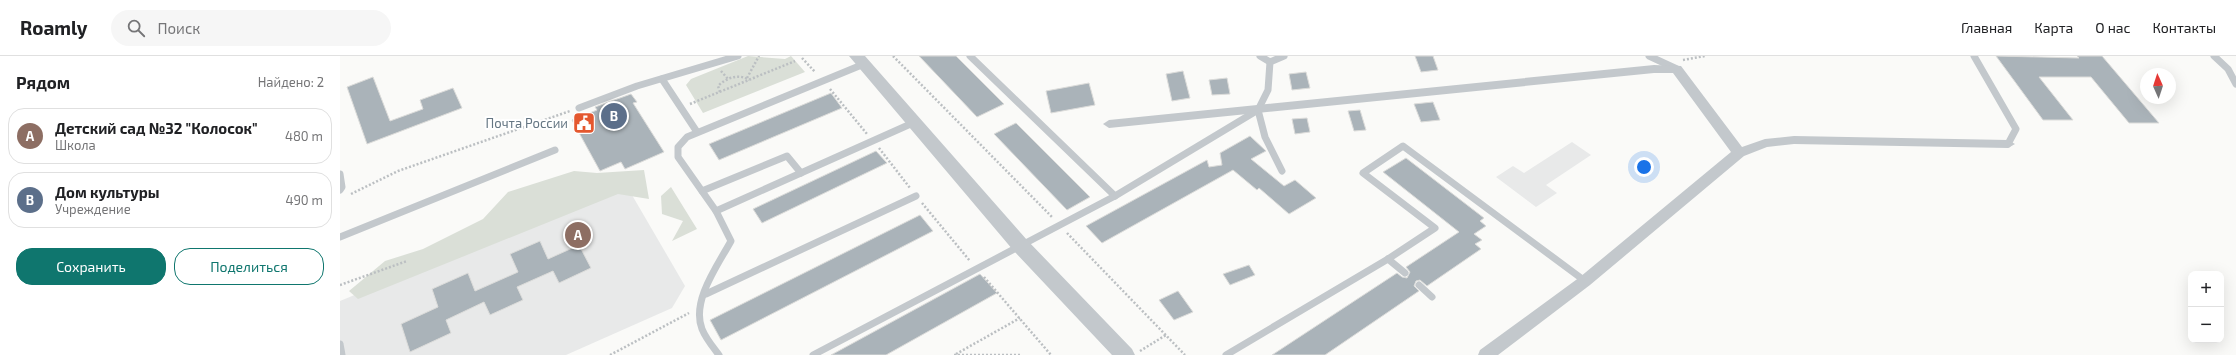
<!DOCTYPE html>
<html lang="ru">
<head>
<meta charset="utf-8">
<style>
	body { margin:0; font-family:"Exo 2",sans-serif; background:#f6f6f6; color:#202124 }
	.controls { position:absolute; right:12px; bottom:12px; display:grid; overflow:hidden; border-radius:8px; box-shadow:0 4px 16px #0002 }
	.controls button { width:36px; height:36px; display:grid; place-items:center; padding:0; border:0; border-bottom:1px solid #e0e0e0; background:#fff; color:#202124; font:20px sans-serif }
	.compass { position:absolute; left:1800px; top:12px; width:36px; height:36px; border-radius:50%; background:#fff; box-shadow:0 4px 16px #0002; rotate:357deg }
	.you { position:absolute; left:1304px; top:111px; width:14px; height:14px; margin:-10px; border:3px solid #fff; border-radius:50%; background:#1a73e8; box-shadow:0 0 0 6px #1a73e833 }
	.badge { display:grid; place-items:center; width:26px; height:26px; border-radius:50%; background:#0f766e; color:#fff; font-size:13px; font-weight:700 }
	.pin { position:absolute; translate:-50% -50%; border:2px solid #fff; box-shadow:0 1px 4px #0006 }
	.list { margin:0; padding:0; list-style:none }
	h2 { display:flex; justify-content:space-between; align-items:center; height:52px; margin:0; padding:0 16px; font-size:17px }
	h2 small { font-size:13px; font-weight:400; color:#757577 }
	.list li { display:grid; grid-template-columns:26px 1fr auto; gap:12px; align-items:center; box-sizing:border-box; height:56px; margin:0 8px 8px; padding:0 8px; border:1px solid #e0e0e0; border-radius:16px }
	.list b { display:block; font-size:15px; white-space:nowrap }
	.list p { margin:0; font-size:13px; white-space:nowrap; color:#757577 }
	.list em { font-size:13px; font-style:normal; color:#757577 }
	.actions { display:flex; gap:8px; padding:12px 16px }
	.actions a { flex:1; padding:9px 0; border:1px solid #0f766e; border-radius:16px; text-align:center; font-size:14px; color:#0f766e }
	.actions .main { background:#0f766e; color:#fff }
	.icon { flex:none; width:22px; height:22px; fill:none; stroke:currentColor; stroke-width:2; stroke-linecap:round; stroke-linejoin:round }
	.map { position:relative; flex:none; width:1896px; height:299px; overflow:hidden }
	header { display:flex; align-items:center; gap:24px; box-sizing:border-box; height:56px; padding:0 20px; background:#fff; border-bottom:1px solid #e0e0e0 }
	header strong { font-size:19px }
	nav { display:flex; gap:22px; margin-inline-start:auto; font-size:14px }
	.search { width:280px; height:36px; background:#f6f6f6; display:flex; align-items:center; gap:10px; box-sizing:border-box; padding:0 14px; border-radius:22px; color:#757577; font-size:15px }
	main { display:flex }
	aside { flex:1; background:#fff }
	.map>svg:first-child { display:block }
	.built { fill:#e8e9e9 }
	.green { fill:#dadfd7 }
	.building { fill:#aab3b9; stroke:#dcdcda }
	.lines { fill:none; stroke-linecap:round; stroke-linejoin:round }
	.path { stroke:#bbbfc2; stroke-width:2.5; stroke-dasharray:2 2; stroke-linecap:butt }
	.service { stroke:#c3c8cc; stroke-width:7 }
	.minor { fill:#c3c8cc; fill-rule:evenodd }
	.tertiary { fill:#c3c8cc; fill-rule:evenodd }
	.labels { text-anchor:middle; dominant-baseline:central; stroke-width:4; stroke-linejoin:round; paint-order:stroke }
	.poi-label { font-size:13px; fill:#657683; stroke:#fff; text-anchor:end }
</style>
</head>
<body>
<header>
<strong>Roamly</strong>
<div class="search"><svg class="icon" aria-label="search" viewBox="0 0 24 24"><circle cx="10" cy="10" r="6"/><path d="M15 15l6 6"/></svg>Поиск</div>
<nav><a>Главная</a><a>Карта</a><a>О нас</a><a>Контакты</a></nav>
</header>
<main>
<aside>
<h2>Рядом<small>Найдено: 2</small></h2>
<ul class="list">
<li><span class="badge" style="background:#8d6e63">A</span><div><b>Детский сад №32 &quot;Колосок&quot;</b><p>Школа</p></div><em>480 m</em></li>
<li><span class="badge" style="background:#5c6f8a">B</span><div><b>Дом культуры</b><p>Учреждение</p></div><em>490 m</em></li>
</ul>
<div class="actions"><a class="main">Сохранить</a><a>Поделиться</a></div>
</aside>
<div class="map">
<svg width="1896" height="299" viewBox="0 0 1896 299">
	<rect width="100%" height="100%" fill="#fafaf8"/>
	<g class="built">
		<polygon points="1232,86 1251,99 1206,129 1217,137 1196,151 1156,121 1173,110 1184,117"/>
		<polygon points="285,127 345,230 332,252 226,299 0,299 0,245"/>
	</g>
	<g class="green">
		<polygon points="408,0 445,3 451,0 465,16 363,57 346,29 351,23"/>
		<polygon points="304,114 309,143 278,138 18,243 9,235 45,205 83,193 143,163 168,136 234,115 257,117"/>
		<polygon points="331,131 357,173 332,185 343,165 322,158 321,140"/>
	</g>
	<g class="building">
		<polygon points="579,0 616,0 664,48 637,61"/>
		<polygon points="1075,0 1093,0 1098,14 1081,16"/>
		<polygon points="1656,0 1739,2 1737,0 1762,0 1819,67 1789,67 1751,21 1699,21 1733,64 1703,64"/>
		<polygon points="843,15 850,42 832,45 826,18"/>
		<polygon points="966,16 970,32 952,34 949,18"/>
		<polygon points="33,21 50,65 83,53 80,44 113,32 122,52 27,88 7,31"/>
		<polygon points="887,22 890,38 872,39 869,24"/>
		<polygon points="749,27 755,49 711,57 706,35"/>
		<polygon points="491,37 502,52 379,104 369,88"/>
		<polygon points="291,38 297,46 293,47 324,96 285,113 281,106 260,115 232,64 257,54 255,51"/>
		<polygon points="1093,46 1100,64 1081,66 1074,48"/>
		<polygon points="1020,54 1026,74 1014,75 1008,55"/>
		<polygon points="967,62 970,76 955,78 952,63"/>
		<polygon points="676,67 750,141 727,154 654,78"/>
		<polygon points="910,80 926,95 911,103 944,130 955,124 976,142 949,158 919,132 917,134 893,114 762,187 746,170 867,104 869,111 882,109 880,97"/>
		<polygon points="536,95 547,107 422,167 413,153"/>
		<polygon points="1066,102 1144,162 1140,165 1146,170 1134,178 1142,184 1135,188 1141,193 1087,230 1080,224 1076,225 1074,230 1079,235 985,299 932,299 1057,217 1062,221 1067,222 1070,216 1066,211 1119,176 1043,116"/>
		<polygon points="580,159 593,175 381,284 370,264"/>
		<polygon points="200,185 208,203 239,189 251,212 219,227 213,215 177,231 183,244 150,259 144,246 106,264 111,277 70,296 61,268 98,251 92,233 128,217 135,235 178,216 170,198"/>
		<polygon points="909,209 915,219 890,229 883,218"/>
		<polygon points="640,218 657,237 546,299 491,299"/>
		<polygon points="838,235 853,256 834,264 819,244"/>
	</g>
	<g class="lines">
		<g class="path">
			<polyline points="553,0 713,162"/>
			<polyline points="462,2 475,16"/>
			<polyline points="1343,4 1365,0"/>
			<polyline points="381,15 388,23"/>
			<polyline points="407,22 419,0"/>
			<polyline points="490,33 527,78"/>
			<path d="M 380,36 L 378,30 C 386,22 399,17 409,24"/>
			<polyline points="350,48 455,5"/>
			<polyline points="539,92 570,132"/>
			<polyline points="11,138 58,115 230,55"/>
			<polyline points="582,147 630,205"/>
			<polyline points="727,177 845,299"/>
			<polyline points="644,221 711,299"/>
			<polyline points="0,229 67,205"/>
			<polyline points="800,295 826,279"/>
			<polyline points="616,298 680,262"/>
			<polyline points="270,299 349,257"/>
			<polyline points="614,299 680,299"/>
		</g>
		<g class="service">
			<polyline points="630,0 775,140"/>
			<polyline points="920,0 930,6"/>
			<polyline points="1309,0 1337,13"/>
			<polyline points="1634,0 1676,73 1668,88"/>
			<polyline points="1874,0 1888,13 1896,28"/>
			<polyline points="322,23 357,76"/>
			<polyline points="239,52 297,30 398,0"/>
			<polyline points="942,115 925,81 918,54 928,34 930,6 944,0"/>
			<polyline points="0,118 2,131 0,134"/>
			<polyline points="362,135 447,100 461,117"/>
			<polyline points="376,155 338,101 338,91 347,81 524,8"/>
			<polyline points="0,181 215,94"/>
			<polyline points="1048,203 1065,217"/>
			<polyline points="1079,229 1092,241"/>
			<polyline points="366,238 576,140"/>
			<polyline points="0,288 2,299"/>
			<path d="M 379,299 C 373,291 366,283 362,273 C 351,245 378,209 391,185 L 376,155 L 575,66"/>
			<polyline points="473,299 775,140 918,54"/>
			<polyline points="886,299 1048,203 1095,172 1023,117 1063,90 1245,225"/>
		</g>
		<polygon class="minor" points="1314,9 1341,10 1402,91 1425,83 1454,80 1668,84 1675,88 1668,92 1454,88 1427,91 1404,100 1250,229 1158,299 1138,299 1140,294 1240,221 1391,96 1333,17 1314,17 769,72 763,68 769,64"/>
		<polygon class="tertiary" points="509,0 525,0 687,184 792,293 795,299 772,299 673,194"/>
	</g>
	<defs>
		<g id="civic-square" transform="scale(1.15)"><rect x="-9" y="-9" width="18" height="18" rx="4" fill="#e4572e" stroke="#fff"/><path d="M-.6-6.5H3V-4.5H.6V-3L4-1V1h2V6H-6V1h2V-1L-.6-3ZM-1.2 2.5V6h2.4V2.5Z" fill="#fff"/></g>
	</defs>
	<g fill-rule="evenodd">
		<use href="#civic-square" x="244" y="67"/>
	</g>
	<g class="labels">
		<g class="poi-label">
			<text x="228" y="67">Почта России</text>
		</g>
	</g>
</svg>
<div class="controls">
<button>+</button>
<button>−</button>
</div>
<svg class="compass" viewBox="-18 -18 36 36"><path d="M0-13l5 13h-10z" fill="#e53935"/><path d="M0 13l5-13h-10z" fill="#757577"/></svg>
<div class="you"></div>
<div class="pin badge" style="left:238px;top:179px;background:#8d6e63">A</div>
<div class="pin badge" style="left:274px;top:60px;background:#5c6f8a">B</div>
</div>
</main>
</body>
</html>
